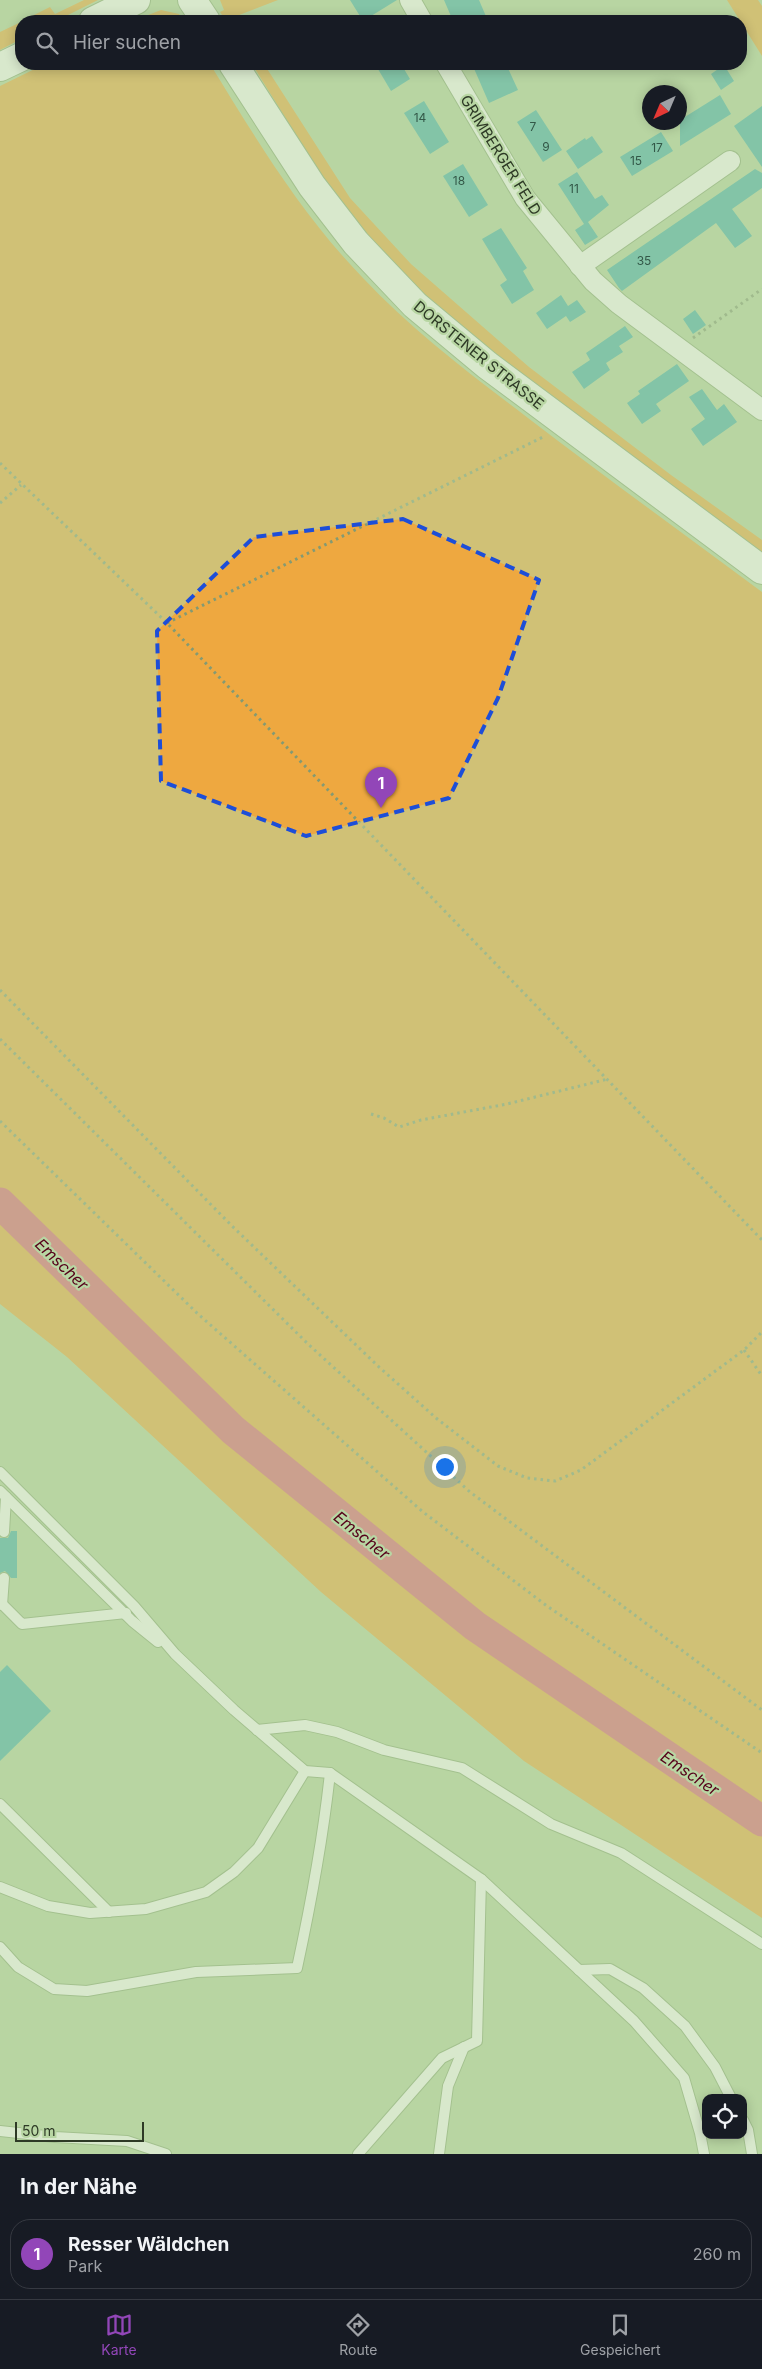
<!DOCTYPE html>
<html lang="de">
<head>
<meta charset="utf-8">
<style>
	body { margin:0; font-family:Inter,sans-serif; background:#20242c; color:#f1f3f6 }
	.controls { position:absolute; right:15px; bottom:15px; display:grid; overflow:hidden; border-radius:10px; box-shadow:0 2px 12px #0003 }
	.controls button { width:45px; height:45px; display:grid; place-items:center; padding:0; border:0; border-bottom:1px solid #363941; background:#171b24; color:#f1f3f6; font:25px sans-serif }
	.compass { position:absolute; left:642px; top:85px; width:45px; height:45px; border-radius:50%; background:#171b24; box-shadow:0 2px 12px #0003; rotate:224deg }
	.scale { position:absolute; left:15px; bottom:12px; width:129px; box-sizing:border-box; padding-left:5px; border:2px solid #2e3a26; border-top:0; font-size:14px; line-height:18px; white-space:nowrap; color:#2e3a26; -webkit-text-stroke:4px #b8d6a3; paint-order:stroke }
	.you { position:absolute; left:444px; top:1466px; width:18px; height:18px; margin:-12px; border:4px solid #fff; border-radius:50%; background:#1a73e8; box-shadow:0 0 0 8px #1a73e833 }
	.badge { display:grid; place-items:center; width:32px; height:32px; border-radius:50%; background:#9246b8; color:#fff; font-size:16px; font-weight:700 }
	.pin { position:absolute; translate:-50% -41px; filter:drop-shadow(0 1px 2px #0008) }
	.pin::after { content:''; position:absolute; top:26px; width:18px; height:15px; background:inherit; clip-path:polygon(0 0,100% 0,50% 100%) }
	.list { margin:0; padding:0; list-style:none }
	h2 { display:flex; justify-content:space-between; align-items:center; height:65px; margin:0; padding:0 20px; font-size:21px }
	h2 small { font-size:16px; font-weight:400; color:#9ea1a6 }
	.list li { display:grid; grid-template-columns:32px 1fr auto; gap:15px; align-items:center; box-sizing:border-box; height:70px; margin:0 10px 10px; padding:0 10px; border:1px solid #363941; border-radius:20px }
	.list b { display:block; font-size:19px; white-space:nowrap }
	.list p { margin:0; font-size:16px; white-space:nowrap; color:#9ea1a6 }
	.list em { font-size:16px; font-style:normal; color:#9ea1a6 }
	.icon { flex:none; width:28px; height:28px; fill:none; stroke:currentColor; stroke-width:2; stroke-linecap:round; stroke-linejoin:round }
	.map { position:relative; flex:none; width:762px; height:2154px; overflow:hidden }
	.search { position:absolute; background:#171b24; box-shadow:0 2px 12px #0003; left:15px; right:15px; top:15px; height:55px; display:flex; align-items:center; gap:12px; box-sizing:border-box; padding:0 18px; border-radius:20px; color:#9ea1a6; font-size:19px }
	.sheet { height:145px; background:#171b24 }
	nav { display:flex; justify-content:space-around; align-items:center; box-sizing:border-box; height:70px; border-top:1px solid #363941; background:#171b24; font-size:14px; color:#9ea1a6 }
	nav a { display:grid; justify-items:center; gap:2px }
	nav .on { color:#9246b8 }
	.map>svg:first-child { display:block }
	.green { fill:#eea840 }
	.lines { fill:none; stroke-linecap:round; stroke-linejoin:round }
	.river { stroke:#e36176; stroke-width:31 }
	.building { fill:#43b0ad }
	.lane-casing { stroke:#8ba877; stroke-width:12 }
	.street-casing { stroke:#8ba877; stroke-width:22 }
	.secondary-casing { stroke:#8ba877; stroke-width:30 }
	.primary-casing { stroke:#8ba877; stroke-width:30 }
	.path { stroke:#839a73; stroke-width:3; stroke-dasharray:2.5 4; stroke-linecap:butt }
	.lane { stroke:#fff; stroke-width:10 }
	.street { stroke:#fff; stroke-width:20 }
	.secondary { stroke:#fff; stroke-width:28 }
	.primary { stroke:#fff; stroke-width:28 }
	.marked { fill:none; stroke:#1d4ed8; stroke-width:4; stroke-dasharray:10 6; stroke-linejoin:round }
	.labels { text-anchor:middle; dominant-baseline:central; stroke-width:4.5; stroke-linejoin:round; paint-order:stroke }
	.number-label { font-size:12px; fill:#335848 }
	.street-label { font-size:15px; fill:#2e3a26; stroke:#b8d6a3 }
	.water-label { font-size:16px; font-style:italic; fill:#56001a; stroke:#b8d6a3 }
</style>
</head>
<body>
<div class="map">
<svg width="762" height="2154" viewBox="0 0 762 2154">
	<rect width="100%" height="100%" fill="#b8d6a3"/>
	<g class="green">
		<polygon points="84,0 98,0 56,21 22,21 50,7 55,14"/>
		<polygon points="220,0 278,0 234,17 237,21 226,21 220,12 224,10"/>
		<polygon points="727,0 758,0 762,6 762,56"/>
		<polygon points="161,10 179,14 183,21 133,21"/>
		<polygon points="21,22 21,39 0,50 0,32"/>
		<path d="M 45,64 L 210,64 C 256,139 301,214 363,278 C 413,331 470,374 528,418 C 605,477 684,534 762,592 L 762,1918 L 524,1761 L 321,1592 L 67,1357 L 0,1304 L 0,86 Z"/>
		<polygon points="252,64 264,64 350,198 411,264 529,367 671,475 762,540 762,556 462,332 377,251 327,185"/>
	</g>
	<g class="lines">
		<polyline class="river" points="0,1203 233,1430 475,1626 762,1821"/>
	</g>
	<g class="building">
		<polygon points="350,0 397,0 363,21"/>
		<polygon points="444,0 479,0 488,21 453,21"/>
		<polygon points="375,64 401,64 410,79 391,91"/>
		<polygon points="472,64 506,64 518,90 489,103"/>
		<polygon points="724,65 734,81 721,90 711,74"/>
		<polygon points="720,95 731,114 680,146 680,120"/>
		<polygon points="424,101 449,142 430,154 404,113"/>
		<polygon points="762,106 762,167 734,126"/>
		<polygon points="536,110 562,150 543,162 517,122"/>
		<polygon points="661,132 673,151 632,176 620,157"/>
		<polygon points="592,136 603,152 578,169 566,151 585,138 586,140"/>
		<polygon points="463,164 488,205 469,217 443,176"/>
		<polygon points="755,169 762,173 762,188 732,209 752,236 735,248 716,223 622,291 619,288 607,270"/>
		<polygon points="577,172 595,199 602,195 609,205 588,222 598,237 585,245 575,230 584,224 558,184"/>
		<polygon points="501,228 527,268 523,271 534,290 512,304 500,285 507,280 482,239"/>
		<polygon points="561,295 568,306 577,300 586,312 570,322 566,316 547,329 536,313"/>
		<polygon points="695,310 706,325 693,334 683,319"/>
		<polygon points="625,326 633,337 619,346 623,352 606,363 610,370 584,389 572,372 590,360 586,353"/>
		<polygon points="677,364 689,381 656,404 661,411 642,424 627,403 640,394 638,391"/>
		<polygon points="702,389 717,410 724,404 737,422 703,446 691,429 705,419 689,397"/>
		<polygon points="11,1531 17,1531 17,1578 11,1578 5,1571 0,1573 0,1538 8,1538"/>
		<polygon points="7,1665 51,1711 0,1761 0,1672"/>
	</g>
	<g class="lines">
		<g class="lane-casing">
			<g id="lane">
				<polyline points="0,1472 134,1606 175,1654 234,1710 305,1771 330,1773 481,1879 634,2021 684,2078 700,2133 704,2154"/>
				<polyline points="0,1491 132,1621 158,1642"/>
				<polyline points="4,1532 6,1497"/>
				<polyline points="0,1602 22,1624 126,1613"/>
				<polyline points="2,1605 4,1578"/>
				<polyline points="257,1730 305,1725 337,1732 384,1750 462,1768 551,1824 621,1853 762,1944"/>
				<polyline points="0,1804 109,1912"/>
				<polyline points="0,1887 48,1906 90,1913 146,1909 206,1892 234,1872 258,1848 305,1771"/>
				<path d="M 0,1947 L 18,1967 L 54,1989 L 87,1991 L 196,1972 L 297,1968 C 311,1903 323,1839 330,1773"/>
				<polyline points="579,1970 610,1969 643,1988 685,2026 715,2067 731,2098"/>
				<polyline points="743,2120 748,2130 752,2154"/>
				<polyline points="0,2131 55,2137 127,2141 166,2154"/>
				<polyline points="358,2154 442,2058 477,2041 481,1879"/>
				<polyline points="439,2154 448,2086 464,2047"/>
			</g>
		</g>
		<g class="street-casing">
			<g id="street">
				<polyline points="410,0 422,21"/>
				<polyline points="446,64 525,198 593,281 619,304 762,410"/>
				<polyline points="580,266 730,161"/>
			</g>
		</g>
		<g class="secondary-casing">
			<g id="secondary">
				<polyline points="93,21 136,0"/>
				<polyline points="0,67 21,57"/>
			</g>
		</g>
		<g class="primary-casing">
			<g id="primary">
				<polyline points="192,0 206,21"/>
				<polyline points="233,64 312,186 356,243 415,305 487,365 762,570"/>
			</g>
		</g>
		<g class="path">
			<polyline points="693,338 762,289"/>
			<polyline points="0,463 167,623 762,1240"/>
			<polyline points="0,503 21,485"/>
			<polyline points="167,623 545,436"/>
			<polyline points="0,990 232,1226 379,1367 436,1418 498,1466 527,1478 555,1481 581,1470 744,1350 762,1332"/>
			<polyline points="0,1039 308,1344 470,1492 762,1710"/>
			<polyline points="371,1114 384,1118 399,1127 421,1120 507,1104 608,1079"/>
			<polyline points="0,1121 198,1314 423,1512 547,1606 762,1753"/>
			<polyline points="744,1350 762,1376"/>
		</g>
		<use href="#lane" class="lane"/>
		<use href="#street" class="street"/>
		<use href="#secondary" class="secondary"/>
		<use href="#primary" class="primary"/>
	</g>
	<path d="M0 0H762V2154H0ZM 403,519 L 539,580 L 498,698 L 449,798 L 306,836 L 161,781 L 157,631 L 254,537 Z" fill="#b8d6a3" fill-opacity=".55" fill-rule="evenodd"/>
	<path class="marked" d="M 403,519 L 539,580 L 498,698 L 449,798 L 306,836 L 161,781 L 157,631 L 254,537 Z"/>
	<g class="labels">
		<g class="number-label">
			<text x="420" y="117">14</text>
			<text x="533" y="126">7</text>
			<text x="546" y="146">9</text>
			<text x="657" y="147">17</text>
			<text x="636" y="160">15</text>
			<text x="459" y="180">18</text>
			<text x="574" y="188">11</text>
			<text x="644" y="260">35</text>
		</g>
		<g class="street-label">
			<text transform="translate(501 155) rotate(58)">GRIMBERGER FELD</text>
			<text transform="translate(479 355) rotate(39)">DORSTENER STRASSE</text>
		</g>
		<g class="water-label">
			<text transform="translate(62 1264) rotate(44)">Emscher</text>
			<text transform="translate(362 1535) rotate(39)">Emscher</text>
			<text transform="translate(690 1773) rotate(34)">Emscher</text>
		</g>
	</g>
</svg>
<div class="controls">
<button><svg class="icon" aria-label="locate" viewBox="0 0 24 24"><circle cx="12" cy="12" r="6"/><path d="M12 2v4M12 18v4M2 12h4M18 12h4"/></svg></button>
</div>
<svg class="compass" viewBox="-18 -18 36 36"><path d="M0-13l5 13h-10z" fill="#e53935"/><path d="M0 13l5-13h-10z" fill="#9ea1a6"/></svg>
<div class="scale">50 m</div>
<div class="you"></div>
<div class="pin badge" style="left:381px;top:808px">1</div>
<div class="search"><svg class="icon" aria-label="search" viewBox="0 0 24 24"><circle cx="10" cy="10" r="6"/><path d="M15 15l6 6"/></svg>Hier suchen</div>
</div>
<section class="sheet">
<h2>In der Nähe<small></small></h2>
<ul class="list">
<li><span class="badge">1</span><div><b>Resser Wäldchen</b><p>Park</p></div><em>260 m</em></li>
</ul>
</section>
<nav>
<a class="on"><svg class="icon" aria-label="map" viewBox="0 0 24 24"><path d="M3 6l6-2 6 2 6-2v14l-6 2-6-2-6 2zM9 4v14M15 6v14"/></svg>Karte</a>
<a><svg class="icon" aria-label="directions" viewBox="0 0 24 24"><path d="M12 3l9 9-9 9-9-9zM9 14v-3h6M13 9l2 2-2 2"/></svg>Route</a>
<a><svg class="icon" aria-label="saved" viewBox="0 0 24 24"><path d="M7 4h10v16l-5-4-5 4z"/></svg>Gespeichert</a>
</nav>
</body>
</html>
